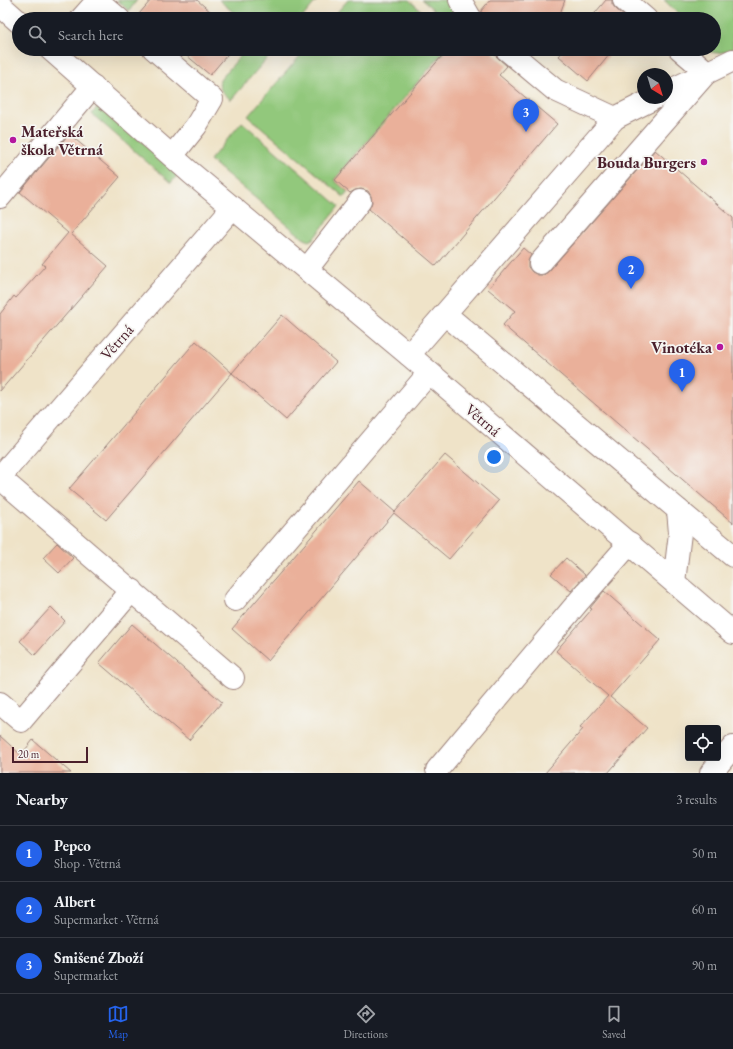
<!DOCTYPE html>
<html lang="en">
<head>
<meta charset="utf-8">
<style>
	body { margin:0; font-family:"EB Garamond",serif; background:#20242c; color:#f1f3f6 }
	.controls { position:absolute; right:12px; bottom:12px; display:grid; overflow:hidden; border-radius:4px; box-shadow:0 4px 16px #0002 }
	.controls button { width:36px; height:36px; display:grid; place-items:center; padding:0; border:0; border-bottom:1px solid #363941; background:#171b24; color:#f1f3f6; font:20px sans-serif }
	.compass { position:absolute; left:637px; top:68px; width:36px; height:36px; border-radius:50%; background:#171b24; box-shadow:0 4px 16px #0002; rotate:142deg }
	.scale { position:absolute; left:12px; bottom:10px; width:76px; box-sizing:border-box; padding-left:4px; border:2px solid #4a1f2b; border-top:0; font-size:11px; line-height:14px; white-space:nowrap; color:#4a1f2b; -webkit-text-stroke:3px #f6f6f2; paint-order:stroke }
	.you { position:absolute; left:494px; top:457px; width:14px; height:14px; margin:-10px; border:3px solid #fff; border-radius:50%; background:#1a73e8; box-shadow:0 0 0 6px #1a73e833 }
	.badge { display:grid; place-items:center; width:26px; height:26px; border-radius:50%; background:#2563eb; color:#fff; font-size:13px; font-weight:700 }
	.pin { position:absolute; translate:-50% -33px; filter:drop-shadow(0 1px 2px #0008) }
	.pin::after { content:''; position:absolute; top:21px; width:14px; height:12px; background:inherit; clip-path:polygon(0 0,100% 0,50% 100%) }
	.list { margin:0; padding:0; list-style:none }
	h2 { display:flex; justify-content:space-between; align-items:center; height:52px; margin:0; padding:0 16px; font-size:17px }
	h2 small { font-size:13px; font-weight:400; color:#9ea1a6 }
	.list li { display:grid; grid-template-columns:26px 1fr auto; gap:12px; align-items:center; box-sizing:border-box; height:56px; padding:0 16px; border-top:1px solid #363941 }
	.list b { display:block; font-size:15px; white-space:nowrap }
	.list p { margin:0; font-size:13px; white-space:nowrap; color:#9ea1a6 }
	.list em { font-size:13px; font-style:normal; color:#9ea1a6 }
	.icon { flex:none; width:22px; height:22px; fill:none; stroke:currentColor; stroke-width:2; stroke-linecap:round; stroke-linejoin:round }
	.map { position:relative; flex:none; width:733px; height:773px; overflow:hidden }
	.search { position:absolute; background:#171b24; box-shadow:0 4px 16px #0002; left:12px; right:12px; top:12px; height:44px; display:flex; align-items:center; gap:10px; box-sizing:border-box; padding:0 14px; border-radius:22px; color:#9ea1a6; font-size:15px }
	.sheet { height:220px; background:#171b24 }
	nav { display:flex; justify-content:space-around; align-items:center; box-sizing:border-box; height:56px; border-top:1px solid #363941; background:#171b24; font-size:11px; color:#9ea1a6 }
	nav a { display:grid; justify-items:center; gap:2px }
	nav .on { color:#2563eb }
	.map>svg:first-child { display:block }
	.green { fill:#92c87b; stroke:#6e7453 }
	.building { fill:#eab09a }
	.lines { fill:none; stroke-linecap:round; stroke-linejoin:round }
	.minor-casing { stroke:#9c817a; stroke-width:24 }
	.minor { stroke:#fff; stroke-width:22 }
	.poi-dot { fill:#b5179e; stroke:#f6f6f2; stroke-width:1.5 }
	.labels { text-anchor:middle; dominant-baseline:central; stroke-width:3.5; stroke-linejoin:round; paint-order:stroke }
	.poi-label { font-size:16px; font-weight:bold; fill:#4a1f2b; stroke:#f6f6f2; text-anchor:end }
	.street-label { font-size:16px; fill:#4a1f2b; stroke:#f6f6f2 }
</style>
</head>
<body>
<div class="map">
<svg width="733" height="773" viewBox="0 0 733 773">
	<rect width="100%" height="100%" fill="#f6f6f2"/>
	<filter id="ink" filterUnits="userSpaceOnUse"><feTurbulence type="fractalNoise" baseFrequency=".025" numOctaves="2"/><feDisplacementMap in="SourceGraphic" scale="8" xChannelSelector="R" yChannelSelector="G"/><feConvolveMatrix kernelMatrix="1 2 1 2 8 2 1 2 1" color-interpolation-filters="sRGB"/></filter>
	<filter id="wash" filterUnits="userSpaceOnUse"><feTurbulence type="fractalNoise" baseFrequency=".012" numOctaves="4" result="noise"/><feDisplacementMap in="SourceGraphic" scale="16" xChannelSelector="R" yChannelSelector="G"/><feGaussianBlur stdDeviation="0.9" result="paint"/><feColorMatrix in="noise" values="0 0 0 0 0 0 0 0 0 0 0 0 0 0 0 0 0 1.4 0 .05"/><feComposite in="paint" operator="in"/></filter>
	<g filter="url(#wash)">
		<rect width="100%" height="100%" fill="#efe3c8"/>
		<g class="green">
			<polygon points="117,0 137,0 129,11"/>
			<polygon points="219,0 317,0 301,19 241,19"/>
			<polygon points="348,0 409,0 431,19 331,19"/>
			<polygon points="422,0 450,0 457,19 445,19"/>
			<polygon points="664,0 733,0 733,51 716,53 698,49 714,49 714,19 684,19"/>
			<path d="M 246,49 L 261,49 L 269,56 L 231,100 C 225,94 217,90 220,80 Z"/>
			<polygon points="306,49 446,49 334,180 348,192 344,197 248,116"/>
			<polygon points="99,105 179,173 171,183 92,114"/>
			<polygon points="242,122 339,206 314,238 309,241 303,238 210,160"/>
		</g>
		<g id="blocks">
			<g class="building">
				<polygon points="151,0 197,0 219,19 145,19 139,14"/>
				<polygon points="490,0 565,0 558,19 487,19 482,15 481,11"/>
				<polygon points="606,0 612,0 612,4 616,9 627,19 590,19"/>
				<polygon points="179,49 232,49 210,75"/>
				<polygon points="448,49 494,49 494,54 498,58 507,66 499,75 557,124 436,266 369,209 372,202 371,196 368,191 361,189 355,190 350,193 335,180"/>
				<polygon points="565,49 614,49 588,81 559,56"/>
				<polygon points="69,134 120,177 71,234 108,266 0,391 0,314 14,296 16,298 45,266 42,264 68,233 20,192"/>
				<polygon points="655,150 733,218 733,523 503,325 515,311 488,289 523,248 531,255 528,261 528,267 532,272 538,275 544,275 549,271"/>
				<polygon points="282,315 336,362 286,420 232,373"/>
				<polygon points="196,341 232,373 106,520 69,489"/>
				<polygon points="445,455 499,501 449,559 394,513 268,661 232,629 359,481 395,512"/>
				<polygon points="57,543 73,558 59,573 43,558"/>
				<polygon points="566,558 585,575 571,591 551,574"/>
				<polygon points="604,591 660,640 610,697 647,728 608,773 545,773 583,729 580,727 608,696 556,651 592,609 590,608"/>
				<polygon points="51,607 65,621 35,655 20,641"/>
				<polygon points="132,624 222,702 189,740 99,663"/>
				<polygon points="0,736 21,755 33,740 71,773 0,773"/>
			</g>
		</g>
	</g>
	<g filter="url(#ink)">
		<use href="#blocks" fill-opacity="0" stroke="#9c817a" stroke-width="1"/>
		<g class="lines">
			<g class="minor-casing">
				<g id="minor">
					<polyline points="97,0 119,19"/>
					<polyline points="460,0 471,19"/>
					<polyline points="624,0 646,19"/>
					<polyline points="0,5 19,22"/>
					<polyline points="81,19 98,0"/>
					<polyline points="50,49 191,173 409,355 733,633"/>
					<polyline points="154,49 212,99 196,126 172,156"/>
					<polyline points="506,49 555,90 615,118 655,98"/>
					<polyline points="680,49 707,72"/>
					<polyline points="667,92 733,60"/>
					<polyline points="0,197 93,86"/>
					<polyline points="540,263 707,72"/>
					<polyline points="307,269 360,201"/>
					<polyline points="445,314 733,556"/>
					<polyline points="409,355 615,118"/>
					<polyline points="0,477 233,207"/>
					<polyline points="0,478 233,678"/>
					<polyline points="674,582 680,533 678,510"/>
					<polyline points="235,600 429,373"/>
					<polyline points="0,703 21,721 132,590"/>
					<polyline points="437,770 579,601 630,543"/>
					<polyline points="711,773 733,747"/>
				</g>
			</g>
			<use href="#minor" class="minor"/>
		</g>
	</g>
	<g class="poi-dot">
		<circle cx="13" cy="140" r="4"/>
		<circle cx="704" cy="162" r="4"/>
		<circle cx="720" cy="347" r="4"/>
	</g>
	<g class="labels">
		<g class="poi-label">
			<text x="21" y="131" text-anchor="start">Mateřská<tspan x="21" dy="18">škola Větrná</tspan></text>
			<text x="696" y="162">Bouda Burgers</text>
			<text x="712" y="347">Vinotéka</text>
		</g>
		<g class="street-label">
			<text transform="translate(117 342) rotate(-49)">Větrná</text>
			<text transform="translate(483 420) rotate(40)">Větrná</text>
		</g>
	</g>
</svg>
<div class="controls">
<button><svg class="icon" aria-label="locate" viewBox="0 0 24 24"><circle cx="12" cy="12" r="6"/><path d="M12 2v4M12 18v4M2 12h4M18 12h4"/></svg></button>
</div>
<svg class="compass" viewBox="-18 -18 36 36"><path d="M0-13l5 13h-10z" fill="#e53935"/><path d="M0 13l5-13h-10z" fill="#9ea1a6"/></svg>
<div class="scale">20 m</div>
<div class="you"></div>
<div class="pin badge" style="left:682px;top:392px">1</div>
<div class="pin badge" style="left:631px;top:289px">2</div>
<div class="pin badge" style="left:526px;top:132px">3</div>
<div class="search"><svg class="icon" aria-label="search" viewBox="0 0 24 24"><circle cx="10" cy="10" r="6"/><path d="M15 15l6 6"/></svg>Search here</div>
</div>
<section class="sheet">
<h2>Nearby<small>3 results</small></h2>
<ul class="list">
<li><span class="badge">1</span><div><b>Pepco</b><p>Shop · Větrná</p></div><em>50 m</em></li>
<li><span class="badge">2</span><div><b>Albert</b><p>Supermarket · Větrná</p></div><em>60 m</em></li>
<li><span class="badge">3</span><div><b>Smišené Zboží</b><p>Supermarket</p></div><em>90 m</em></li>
</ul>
</section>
<nav>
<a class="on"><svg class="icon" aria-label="map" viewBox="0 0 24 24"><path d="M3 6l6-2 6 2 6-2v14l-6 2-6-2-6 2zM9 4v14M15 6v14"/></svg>Map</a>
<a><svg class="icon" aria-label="directions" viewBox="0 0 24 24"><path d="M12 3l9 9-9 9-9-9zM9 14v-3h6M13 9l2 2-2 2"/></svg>Directions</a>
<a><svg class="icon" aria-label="saved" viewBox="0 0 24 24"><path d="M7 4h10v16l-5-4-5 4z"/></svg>Saved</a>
</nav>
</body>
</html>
